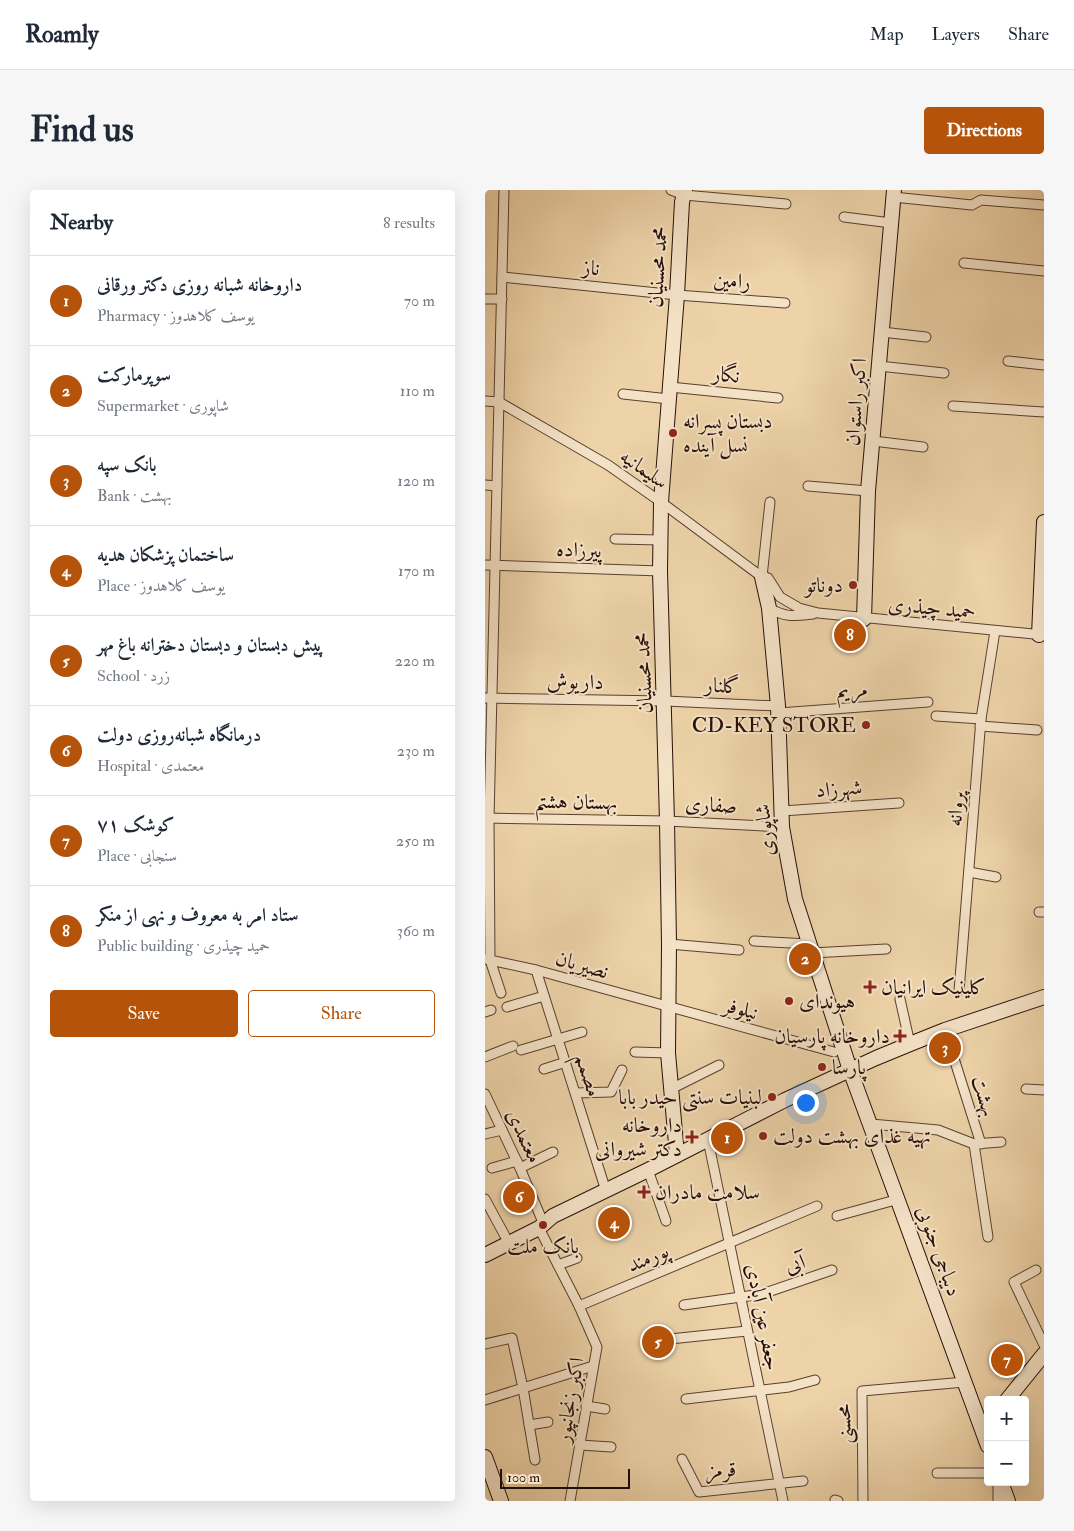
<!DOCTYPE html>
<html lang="en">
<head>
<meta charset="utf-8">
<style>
	body { margin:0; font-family:"IM FELL Double Pica",Amiri,serif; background:#f6f6f7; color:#1f2937 }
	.controls { position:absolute; right:15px; bottom:15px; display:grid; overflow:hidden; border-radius:5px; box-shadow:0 5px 20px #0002 }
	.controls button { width:45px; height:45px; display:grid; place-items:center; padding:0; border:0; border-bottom:1px solid #e0e1e3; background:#fff; color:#1f2937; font:25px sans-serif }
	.scale { position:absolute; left:15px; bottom:12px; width:130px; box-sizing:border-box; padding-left:5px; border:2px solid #260f07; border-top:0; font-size:14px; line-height:18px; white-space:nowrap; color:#260f07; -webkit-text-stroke:4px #f4e2c7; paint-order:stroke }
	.you { position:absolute; left:320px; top:912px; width:18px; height:18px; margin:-12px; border:4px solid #fff; border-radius:50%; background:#1a73e8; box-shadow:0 0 0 8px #1a73e833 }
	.badge { display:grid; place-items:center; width:32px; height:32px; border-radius:50%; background:#b45309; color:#fff; font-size:16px; font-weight:700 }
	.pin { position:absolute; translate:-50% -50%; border:2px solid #fff; box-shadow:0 1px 5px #0006 }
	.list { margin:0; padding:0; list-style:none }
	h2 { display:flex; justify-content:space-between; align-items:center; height:65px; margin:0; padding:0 20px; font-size:21px }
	h2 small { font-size:16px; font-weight:400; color:#747a83 }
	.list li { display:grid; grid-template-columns:32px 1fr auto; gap:15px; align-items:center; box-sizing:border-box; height:90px; padding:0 20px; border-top:1px solid #e0e1e3 }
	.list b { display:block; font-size:19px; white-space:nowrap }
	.list p { margin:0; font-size:16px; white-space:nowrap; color:#747a83 }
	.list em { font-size:16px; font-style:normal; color:#747a83 }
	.actions { display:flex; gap:10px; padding:15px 20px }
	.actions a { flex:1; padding:11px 0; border:1px solid #b45309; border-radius:5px; text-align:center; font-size:18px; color:#b45309 }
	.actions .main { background:#b45309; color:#fff }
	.map { position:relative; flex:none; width:559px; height:1311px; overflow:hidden; border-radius:5px }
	header { display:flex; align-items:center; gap:30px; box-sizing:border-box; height:70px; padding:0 25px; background:#fff; border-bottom:1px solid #e0e1e3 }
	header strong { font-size:24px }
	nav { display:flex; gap:28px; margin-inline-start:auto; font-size:18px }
	.intro { display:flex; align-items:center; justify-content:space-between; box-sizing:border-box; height:120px; padding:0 30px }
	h1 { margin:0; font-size:35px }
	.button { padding:12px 22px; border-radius:5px; background:#b45309; color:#fff; font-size:18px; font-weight:700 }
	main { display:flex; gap:30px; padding:0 30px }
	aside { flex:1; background:#fff; border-radius:5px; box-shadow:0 5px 20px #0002 }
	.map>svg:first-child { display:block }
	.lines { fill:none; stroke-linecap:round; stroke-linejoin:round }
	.street-casing { stroke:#584030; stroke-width:11 }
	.secondary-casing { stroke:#260f07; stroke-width:16 }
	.street { stroke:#f4e2c7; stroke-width:9 }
	.secondary { stroke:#f4e2c7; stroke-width:14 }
	.poi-dot { fill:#8f2418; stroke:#f4e2c7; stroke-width:2 }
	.labels { text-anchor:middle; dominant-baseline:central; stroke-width:4; stroke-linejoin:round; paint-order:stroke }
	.street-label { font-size:21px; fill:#260f07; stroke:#f4e2c7 }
	.poi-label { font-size:21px; fill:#260f07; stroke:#f4e2c7; text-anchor:start }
</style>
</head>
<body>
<header>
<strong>Roamly</strong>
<nav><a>Map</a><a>Layers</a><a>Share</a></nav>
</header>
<div class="intro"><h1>Find us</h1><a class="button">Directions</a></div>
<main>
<aside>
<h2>Nearby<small>8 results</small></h2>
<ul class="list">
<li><span class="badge">1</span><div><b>داروخانه شبانه روزی دکتر ورقانی</b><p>Pharmacy · یوسف کلاهدوز</p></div><em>70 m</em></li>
<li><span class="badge">2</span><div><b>سوپرمارکت</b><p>Supermarket · شاپوری</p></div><em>110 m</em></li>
<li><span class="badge">3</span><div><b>بانک سپه</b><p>Bank · بهشت</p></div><em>120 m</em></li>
<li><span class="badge">4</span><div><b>ساختمان پزشکان هدیه</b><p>Place · یوسف کلاهدوز</p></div><em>170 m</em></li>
<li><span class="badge">5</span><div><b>پیش دبستان و دبستان دخترانه باغ مهر</b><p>School · زرد</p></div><em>220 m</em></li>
<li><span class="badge">6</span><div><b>درمانگاه شبانه‌روزی دولت</b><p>Hospital · معتمدی</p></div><em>230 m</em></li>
<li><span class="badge">7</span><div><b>کوشک ۷۱</b><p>Place · سنجابی</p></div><em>250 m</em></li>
<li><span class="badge">8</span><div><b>ستاد امر به معروف و نهی از منکر</b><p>Public building · حمید چیذری</p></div><em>360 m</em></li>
</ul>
<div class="actions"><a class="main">Save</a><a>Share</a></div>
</aside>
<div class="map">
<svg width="559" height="1311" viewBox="0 0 559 1311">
	<rect width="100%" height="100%" fill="#eed3a9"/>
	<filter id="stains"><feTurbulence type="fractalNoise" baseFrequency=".004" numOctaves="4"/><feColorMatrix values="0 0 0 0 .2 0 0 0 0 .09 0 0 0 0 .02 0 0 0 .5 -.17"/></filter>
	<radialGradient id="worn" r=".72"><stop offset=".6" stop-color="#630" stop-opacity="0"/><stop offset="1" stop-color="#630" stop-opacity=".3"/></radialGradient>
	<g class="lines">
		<g class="street-casing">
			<g id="street">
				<polyline points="186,0 199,5 301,14"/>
				<polyline points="408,7 487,15 496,10 559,15"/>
				<polyline points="359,27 406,33"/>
				<polyline points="479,73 559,81"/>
				<polyline points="17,87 192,105 300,113"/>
				<polyline points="0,109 17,109"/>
				<polyline points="397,142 441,147"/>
				<polyline points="523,171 559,175"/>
				<polyline points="394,176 459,183"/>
				<polyline points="185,197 293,208"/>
				<polyline points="138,204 184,209"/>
				<polyline points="0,211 14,212 123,275 176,312 277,387 283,388 295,407 314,418 333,423 559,445"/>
				<polyline points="468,216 559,222"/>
				<polyline points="388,251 438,257"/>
				<polyline points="0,295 12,296"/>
				<polyline points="323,296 383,301"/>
				<polyline points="130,349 175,350"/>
				<polyline points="0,375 175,381"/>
				<polyline points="277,387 285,312"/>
				<path d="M 284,418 C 301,428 309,426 328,424"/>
				<polyline points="0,508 180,511 293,516"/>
				<polyline points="294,523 443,512"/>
				<polyline points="451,526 496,529"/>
				<polyline points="495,536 552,540"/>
				<polyline points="297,621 414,613"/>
				<polyline points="0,628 182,631 297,637"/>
				<polyline points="484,682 511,687"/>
				<polyline points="554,722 559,722"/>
				<polyline points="269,751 324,754"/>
				<polyline points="184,754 254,760"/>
				<polyline points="327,763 401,759"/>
				<polyline points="0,769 51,780 349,862"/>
				<polyline points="51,780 121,1001"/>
				<polyline points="474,801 496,529 510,441"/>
				<polyline points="16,803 5,770 4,629 19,0"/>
				<polyline points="415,809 425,854"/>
				<polyline points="22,817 59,806"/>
				<polyline points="0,822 6,820"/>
				<polyline points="460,840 496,954"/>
				<polyline points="36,860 97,842"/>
				<polyline points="150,862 183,863"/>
				<polyline points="0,867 28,856"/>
				<polyline points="59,879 81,872"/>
				<polyline points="186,899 234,875"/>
				<polyline points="541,899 559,900"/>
				<polyline points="91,903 126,902 137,880"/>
				<polyline points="0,904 35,978 57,1030"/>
				<polyline points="386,934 453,940 489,954 516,952"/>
				<polyline points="0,944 17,940"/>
				<polyline points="223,950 298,1311"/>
				<polyline points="489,954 503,1047"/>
				<polyline points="7,978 32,971"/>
				<polyline points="35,978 68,962"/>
				<polyline points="163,980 181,1031"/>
				<polyline points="0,1009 20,1046"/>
				<polyline points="352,1026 414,1009"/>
				<polyline points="54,1038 94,1116 112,1157 85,1311"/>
				<polyline points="73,1075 92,1068"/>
				<polyline points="551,1080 529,1092 559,1155"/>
				<polyline points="199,1115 277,1104 347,1080"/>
				<polyline points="94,1116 332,1016"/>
				<polyline points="185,1149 262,1141"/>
				<polyline points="0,1154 27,1148 38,1198 50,1270"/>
				<polyline points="201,1209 304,1197 330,1190"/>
				<polyline points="0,1210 108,1176"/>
				<polyline points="101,1216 120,1219"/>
				<polyline points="44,1235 63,1232"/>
				<polyline points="95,1255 126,1257"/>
				<polyline points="197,1269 214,1302 318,1291"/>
				<polyline points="452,1283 503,1283"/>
				<polyline points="513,1292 513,1311"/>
				<polyline points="350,1310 353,1311"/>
				<polyline points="378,1311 377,1201 480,1192"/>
			</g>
		</g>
		<g class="secondary-casing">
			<g id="secondary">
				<polyline points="277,387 284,418 293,516 297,637 310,709 365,880 503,1256"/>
				<polyline points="379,429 383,301 409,0"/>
				<polyline points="554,445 559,332"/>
				<polyline points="192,965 183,863 184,754 182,631 175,381 176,312 192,105 197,12 200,0"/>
				<polyline points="0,1065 54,1038 68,1026 163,980 300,910 391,868 425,854 460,840 559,807"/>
				<polyline points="522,1210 559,1164"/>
				<polyline points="0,1267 16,1311"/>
				<polyline points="516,1292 523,1311"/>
			</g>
		</g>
		<use href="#street" class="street"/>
		<use href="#secondary" class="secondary"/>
	</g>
	<g class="poi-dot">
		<circle cx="188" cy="243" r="5"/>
		<circle cx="368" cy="395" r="5"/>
		<circle cx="381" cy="535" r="5"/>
		<path d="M382.5 789.5h5v5h5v5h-5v5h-5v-5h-5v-5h5z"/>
		<circle cx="304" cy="811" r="5"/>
		<path d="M412.5 838.5h5v5h5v5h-5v5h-5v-5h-5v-5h5z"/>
		<circle cx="337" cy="877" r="5"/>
		<circle cx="287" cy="907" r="5"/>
		<circle cx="278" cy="946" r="5"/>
		<path d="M204.5 939.5h5v5h5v5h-5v5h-5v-5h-5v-5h5z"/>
		<path d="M156.5 994.5h5v5h5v5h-5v5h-5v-5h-5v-5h5z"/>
		<circle cx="58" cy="1035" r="5"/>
	</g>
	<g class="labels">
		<g class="street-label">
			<text transform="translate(173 77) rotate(-86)">محمد محسنیان</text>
			<text transform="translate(106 78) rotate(6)">ناز</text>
			<text transform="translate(247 91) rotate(4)">رامین</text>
			<text transform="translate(241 185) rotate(6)">نگار</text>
			<text transform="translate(371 212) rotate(-85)">اکبر راستوان</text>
			<text transform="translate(159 279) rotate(35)">سلیمانیه</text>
			<text transform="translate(94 360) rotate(2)">پیرزاده</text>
			<text transform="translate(447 418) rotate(5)">حمید چیذری</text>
			<text transform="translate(159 483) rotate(-92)">محمد محسنیان</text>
			<text transform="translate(90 492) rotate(1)">داریوش</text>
			<text transform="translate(237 496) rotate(3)">گلنار</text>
			<text transform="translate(367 500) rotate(-4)">مریم</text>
			<text transform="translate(354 599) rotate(-4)">شهرزاد</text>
			<text transform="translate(91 612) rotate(1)">بهستان هشتم</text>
			<text transform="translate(226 615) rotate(3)">صفاری</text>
			<text transform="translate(471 619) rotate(-85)">پروانه</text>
			<text transform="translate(280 640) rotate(-96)">شاپوری</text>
			<text transform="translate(97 775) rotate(16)">نصیریان</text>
			<text transform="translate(256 819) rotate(15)">نیلوفر</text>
			<text transform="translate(103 885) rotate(72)">مصمم</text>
			<text transform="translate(499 906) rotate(73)">بهشت</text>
			<text transform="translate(39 946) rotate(65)">معتمدی</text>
			<text transform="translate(454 1061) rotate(70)">دیباجی جنوبی</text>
			<text transform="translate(163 1068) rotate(-23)">پورمند</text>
			<text transform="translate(310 1074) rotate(-18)">آبی</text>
			<text transform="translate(278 1127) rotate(79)">جعفر عین آبادی</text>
			<text transform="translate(85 1210) rotate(-80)">اکبر زنجانپور</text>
			<text transform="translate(359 1234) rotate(-91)">محسنی</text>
			<text transform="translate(236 1280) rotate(-2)">قرمز</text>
		</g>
		<g class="poi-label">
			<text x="198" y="231">دبستان پسرانه<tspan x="198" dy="24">نسل آینده</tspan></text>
			<text x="358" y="395" text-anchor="end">دوناتو</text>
			<text x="371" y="535" text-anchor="end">CD-KEY STORE</text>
			<text x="396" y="797">کلینیک ایرانیان</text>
			<text x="314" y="811">هیوندای</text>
			<text x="405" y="846" text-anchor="end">داروخانه پارسیان</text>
			<text x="347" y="877">پارسا</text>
			<text x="277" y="907" text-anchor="end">لبنیات سنتی حیدر بابا</text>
			<text x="197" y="935" text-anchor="end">داروخانه<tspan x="197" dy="24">دکتر شیروانی</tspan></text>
			<text x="288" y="946">تهیه غذای بهشت دولت</text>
			<text x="170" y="1002">سلامت مادران</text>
			<text x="58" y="1056" text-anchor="middle">بانک ملت</text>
		</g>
	</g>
	<rect width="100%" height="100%" filter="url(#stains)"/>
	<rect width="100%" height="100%" fill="url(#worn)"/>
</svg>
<div class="controls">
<button>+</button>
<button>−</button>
</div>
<div class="scale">100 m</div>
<div class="you"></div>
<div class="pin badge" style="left:242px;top:948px">1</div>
<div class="pin badge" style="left:320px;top:769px">2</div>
<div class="pin badge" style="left:460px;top:858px">3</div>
<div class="pin badge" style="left:129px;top:1033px">4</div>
<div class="pin badge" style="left:173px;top:1152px">5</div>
<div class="pin badge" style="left:34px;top:1007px">6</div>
<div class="pin badge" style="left:522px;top:1170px">7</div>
<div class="pin badge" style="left:365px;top:445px">8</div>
</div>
</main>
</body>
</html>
